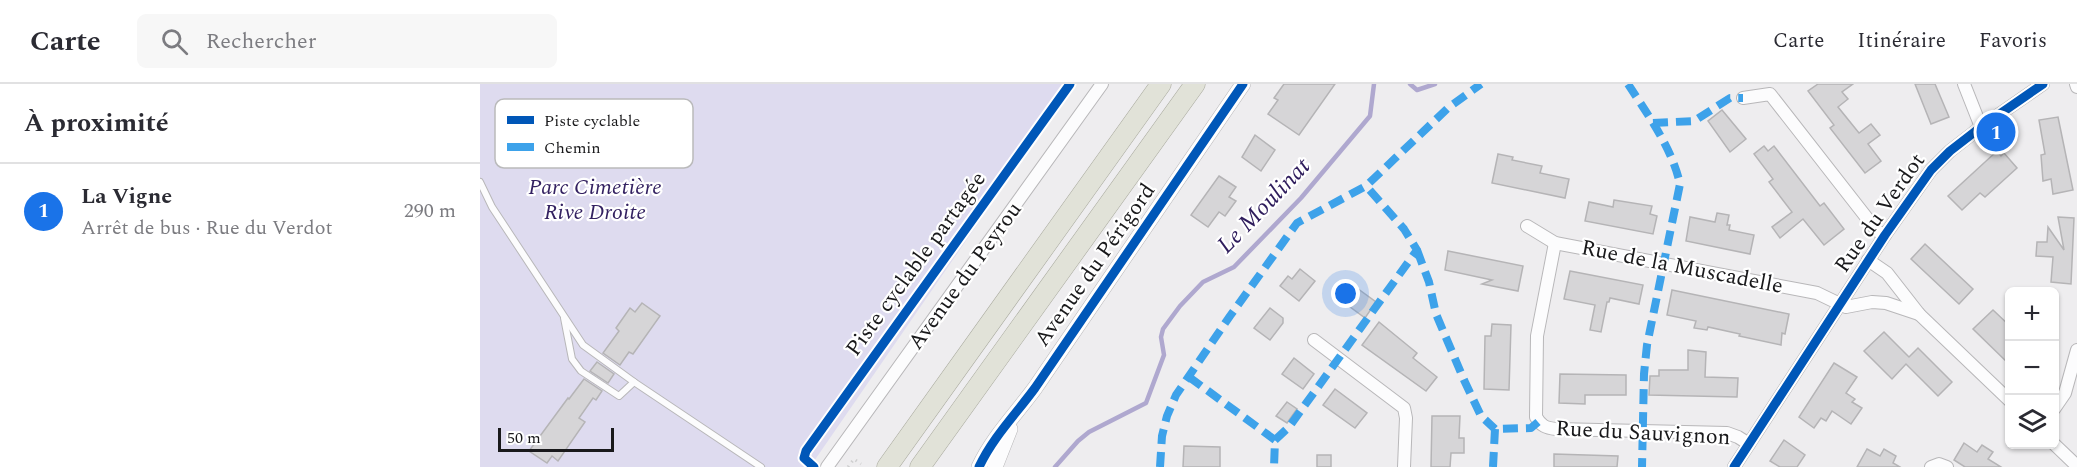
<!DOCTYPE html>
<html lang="fr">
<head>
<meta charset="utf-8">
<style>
	body { margin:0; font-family:Spectral,serif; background:#f7f7f7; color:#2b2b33 }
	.controls { position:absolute; right:18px; bottom:18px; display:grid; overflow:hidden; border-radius:9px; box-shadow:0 2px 4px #0004 }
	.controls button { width:54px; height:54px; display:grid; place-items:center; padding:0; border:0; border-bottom:2px solid #e1e1e2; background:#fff; color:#2b2b33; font:30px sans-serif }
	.scale { position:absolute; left:18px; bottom:15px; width:116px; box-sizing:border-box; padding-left:6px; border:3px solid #19191b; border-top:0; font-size:16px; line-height:21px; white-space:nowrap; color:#19191b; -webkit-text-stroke:4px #fff; paint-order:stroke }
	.you { position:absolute; left:866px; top:210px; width:21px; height:21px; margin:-15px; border:4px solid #fff; border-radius:50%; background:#1a73e8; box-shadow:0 0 0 9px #1a73e833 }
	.badge { display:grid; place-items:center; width:39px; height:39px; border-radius:50%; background:#1a73e8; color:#fff; font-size:20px; font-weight:700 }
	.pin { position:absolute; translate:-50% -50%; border:3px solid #fff; box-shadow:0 2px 6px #0006 }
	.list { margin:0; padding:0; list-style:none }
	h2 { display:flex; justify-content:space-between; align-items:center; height:78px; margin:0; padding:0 24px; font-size:26px }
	h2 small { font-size:20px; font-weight:400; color:#7c7c81 }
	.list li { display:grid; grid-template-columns:39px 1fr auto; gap:18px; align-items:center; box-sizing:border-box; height:96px; padding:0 24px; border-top:2px solid #e1e1e2 }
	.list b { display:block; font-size:22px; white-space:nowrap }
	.list p { margin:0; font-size:20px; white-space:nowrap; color:#7c7c81 }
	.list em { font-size:20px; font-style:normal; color:#7c7c81 }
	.icon { flex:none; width:33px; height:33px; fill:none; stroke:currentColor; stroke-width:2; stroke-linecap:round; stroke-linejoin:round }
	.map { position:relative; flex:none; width:1597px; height:383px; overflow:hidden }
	header { display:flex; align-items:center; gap:36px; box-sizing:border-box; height:84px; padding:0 30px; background:#fff; border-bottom:2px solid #e1e1e2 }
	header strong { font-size:28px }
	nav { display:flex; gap:33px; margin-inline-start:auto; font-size:21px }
	.search { width:420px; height:54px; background:#f7f7f7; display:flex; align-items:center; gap:15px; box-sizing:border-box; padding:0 21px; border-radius:9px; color:#7c7c81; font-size:22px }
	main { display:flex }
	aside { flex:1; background:#fff }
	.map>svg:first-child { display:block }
	.green { fill:#dedbef }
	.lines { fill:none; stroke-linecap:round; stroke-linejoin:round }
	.stream { stroke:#afa8cf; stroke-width:4.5 }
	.building { fill:#d6d5d7; stroke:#b5b4b6; stroke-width:1.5 }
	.service-casing { stroke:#b8b7b9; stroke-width:8 }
	.minor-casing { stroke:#b8b7b9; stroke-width:14 }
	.tertiary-casing { stroke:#b8b7b9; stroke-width:16 }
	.trunk-casing { stroke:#a7a89c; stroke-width:21 }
	.path { stroke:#cececf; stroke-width:3; stroke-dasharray:1.5 4.5; stroke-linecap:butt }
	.service { stroke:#fcfcfd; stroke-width:6 }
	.minor { stroke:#fcfcfd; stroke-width:12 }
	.tertiary { stroke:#fcfcfd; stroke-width:15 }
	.trunk { stroke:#e1e2d8; stroke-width:20 }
	.quiet { stroke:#3da2ea; stroke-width:8; stroke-dasharray:15 8; stroke-linecap:butt }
	.cycleway-casing { stroke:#fff; stroke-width:13 }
	.cycleway { stroke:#0057b8; stroke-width:9 }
	.labels { text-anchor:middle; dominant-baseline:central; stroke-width:4.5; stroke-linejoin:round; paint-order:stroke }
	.park-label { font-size:22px; font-style:italic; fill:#332161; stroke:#fff }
	.street-label { font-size:22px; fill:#19191b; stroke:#fff }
	.water-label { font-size:24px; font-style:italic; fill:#2e1c5c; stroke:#fff }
	.key { fill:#fff; stroke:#bababb; stroke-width:1.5 }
	.key-label { font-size:16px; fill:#19191b }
</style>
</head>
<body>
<header>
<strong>Carte</strong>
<div class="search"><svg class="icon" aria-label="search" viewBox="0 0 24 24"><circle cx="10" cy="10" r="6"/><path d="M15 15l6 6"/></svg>Rechercher</div>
<nav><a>Carte</a><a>Itinéraire</a><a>Favoris</a></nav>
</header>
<main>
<aside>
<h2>À proximité<small></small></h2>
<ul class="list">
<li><span class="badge">1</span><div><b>La Vigne</b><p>Arrêt de bus · Rue du Verdot</p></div><em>290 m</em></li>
</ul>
</aside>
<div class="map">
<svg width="1597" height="383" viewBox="0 0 1597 383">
	<rect width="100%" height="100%" fill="#eeedef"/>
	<polygon class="green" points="0,0 594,0 330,383 0,383"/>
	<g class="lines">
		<g class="stream">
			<polyline points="930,0 937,6 955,0"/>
			<polyline points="575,383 598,357 609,348 666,319 684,271 681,253 683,245 700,222 723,198 754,183 821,114 890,32 894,0"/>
		</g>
	</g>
	<g class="building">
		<polygon points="804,0 855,0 819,51 788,30 798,16 794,14"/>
		<polygon points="1338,0 1373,0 1362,8 1368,15 1358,23 1379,49 1391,40 1400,51 1388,60 1401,77 1385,89 1350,44 1354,41 1328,7"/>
		<polygon points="1435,0 1455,0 1469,33 1451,40"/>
		<polygon points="1242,26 1266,55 1250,68 1228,37"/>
		<polygon points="1578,33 1593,106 1573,110 1571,95 1563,97 1561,71 1565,70 1559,36"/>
		<polygon points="775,51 795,66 781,87 762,73"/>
		<polygon points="1284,62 1288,67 1294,62 1340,122 1344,119 1364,145 1344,161 1323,135 1300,154 1292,143 1312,128 1289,98 1293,95 1274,70"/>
		<polygon points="1517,67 1521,72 1524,69 1537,84 1505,113 1500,109 1482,126 1468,112"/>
		<polygon points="1018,70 1033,73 1032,76 1062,82 1060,89 1089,95 1085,114 1012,99"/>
		<polygon points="739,92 756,103 749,113 756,117 745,132 739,128 728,143 711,131"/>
		<polygon points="1134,116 1172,122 1170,130 1177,132 1173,150 1105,137 1109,118 1133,123"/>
		<polygon points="1237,129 1249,131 1247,141 1250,141 1249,146 1274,151 1270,170 1206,157 1210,133 1235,138"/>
		<polygon points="1578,133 1594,134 1591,200 1571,198 1573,173 1556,172 1557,158 1567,158 1568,143 1584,166"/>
		<polygon points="1445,160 1493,205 1479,220 1431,175"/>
		<polygon points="968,167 1043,182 1038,207 1002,200 1012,196 965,186"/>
		<polygon points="820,185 835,197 819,217 800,202 808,192 812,195"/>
		<polygon points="1090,187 1163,201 1159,220 1130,214 1129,218 1127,218 1121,248 1110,246 1115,221 1084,215"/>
		<polygon points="870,199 896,218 885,234 858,214"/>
		<polygon points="1192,206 1309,230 1305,250 1302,249 1301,261 1259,252 1260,250 1228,243 1227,246 1214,244 1216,237 1187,231"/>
		<polygon points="162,219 180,232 153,270 149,268 140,281 123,269 139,247 136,244 150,224 155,228"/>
		<polygon points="790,224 803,234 803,239 790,256 774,244"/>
		<polygon points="1513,226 1530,242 1530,281 1493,245"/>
		<polygon points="899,238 937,269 933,274 957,293 946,307 882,261"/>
		<polygon points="1012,240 1031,241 1029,306 1004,305 1005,252 1011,252"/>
		<polygon points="1404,248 1429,273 1438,264 1472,298 1458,312 1426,280 1412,295 1384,267"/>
		<polygon points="1208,266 1226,268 1225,293 1258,294 1257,313 1169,311 1170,292 1179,292 1179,286 1208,286"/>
		<polygon points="814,274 834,290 823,305 802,290"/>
		<polygon points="117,278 134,290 128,299 110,287"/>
		<polygon points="1354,279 1377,293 1366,309 1375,315 1372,318 1382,324 1371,340 1352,327 1346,337 1341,334 1334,344 1319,333"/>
		<polygon points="1080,290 1146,291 1146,311 1105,311 1105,320 1079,319"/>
		<polygon points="104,295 122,307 116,316 113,314 99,334 105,338 78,377 72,372 67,379 49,367 88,314 89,315"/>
		<polygon points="855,305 887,329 875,344 843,321"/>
		<polygon points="807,318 817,325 807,339 796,332"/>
		<polygon points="952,332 980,332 979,354 984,354 984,369 971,369 970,383 951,383"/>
		<polygon points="1304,356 1325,371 1317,383 1300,383 1290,377"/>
		<polygon points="1484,359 1497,368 1502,361 1513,368 1508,375 1521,383 1485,383 1474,376"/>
		<polygon points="704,362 740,363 740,383 703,383"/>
		<polygon points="1387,365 1400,372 1404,365 1416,372 1413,379 1420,383 1377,383"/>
		<polygon points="1074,370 1138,372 1137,383 1074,383"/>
		<rect x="837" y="371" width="14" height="12"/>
	</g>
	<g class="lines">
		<g class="service-casing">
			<g id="service">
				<polyline points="0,98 12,123 103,261 154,298 281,383"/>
				<polyline points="84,234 92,275 101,287 139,312 154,298"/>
			</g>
		</g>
		<g class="minor-casing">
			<g id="minor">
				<polyline points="1484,0 1501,43"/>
				<polyline points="1596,0 1597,3"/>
				<polyline points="1263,14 1290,10 1397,147 1405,151"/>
				<polyline points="1047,142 1075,159 1337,209 1366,223 1392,218 1406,219 1439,230"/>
				<path d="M 1075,159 L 1057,252 L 1056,333 C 1061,342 1066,344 1076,345 L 1247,349 L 1258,353 L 1269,360"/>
				<polyline points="1388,176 1407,189 1439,230 1530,317"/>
				<polyline points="834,256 924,324 926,334 924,383"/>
				<polyline points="1574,325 1585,309 1597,266"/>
				<polyline points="1574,360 1597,382"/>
				<polyline points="347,383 622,0"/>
				<polyline points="1254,383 1405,151 1451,86 1470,67 1501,43 1563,0"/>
				<polyline points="1451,383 1459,380 1467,383"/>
			</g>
		</g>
		<g class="tertiary-casing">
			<g id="tertiary">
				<path d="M 499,383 C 513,353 536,330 555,304 L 763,0"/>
				<polyline points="515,383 530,345"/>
			</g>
		</g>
		<g class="trunk-casing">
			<g id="trunk">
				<polyline points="407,383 681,0"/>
				<polyline points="440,383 715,0"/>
			</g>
		</g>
		<polyline class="path" points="368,383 374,375 381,380"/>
		<use href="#service" class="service"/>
		<use href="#minor" class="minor"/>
		<use href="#tertiary" class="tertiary"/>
		<use href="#trunk" class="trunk"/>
		<g class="quiet">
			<path d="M 1148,0 C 1168,31 1192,64 1200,100 L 1167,261 L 1164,290 L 1162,383"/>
			<polyline points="1173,39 1214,37 1250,14 1263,14"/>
			<polyline points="937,166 949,198 956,230 984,296 1001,332 1015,345"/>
			<polyline points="709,293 795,356 794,383"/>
			<polyline points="795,356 809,343 937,166 924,145 886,102"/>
			<polyline points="680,383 682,352 687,332 696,311 750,232 817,139 886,102 968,24 1001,0"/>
			<polyline points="1013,383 1015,345 1051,344 1058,338"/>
		</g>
		<g class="cycleway-casing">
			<g id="cycleway">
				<polyline points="334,383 324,374 326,367 590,0"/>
				<path d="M 499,383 C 513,353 536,330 555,304 L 763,0"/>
				<polyline points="1254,383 1405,151 1451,86 1470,67 1501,43 1563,0"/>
			</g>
		</g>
		<use href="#cycleway" class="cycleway"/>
	</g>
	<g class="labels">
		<g class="park-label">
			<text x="115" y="103">Parc Cimetière<tspan x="115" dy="25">Rive Droite</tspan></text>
		</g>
		<g class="street-label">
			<text transform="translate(1400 129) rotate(-55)">Rue du Verdot</text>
			<text transform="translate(436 180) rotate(-54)">Piste cyclable partagée</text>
			<text transform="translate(615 181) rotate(-55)">Avenue du Périgord</text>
			<text transform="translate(1202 183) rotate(11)">Rue de la Muscadelle</text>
			<text transform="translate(485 192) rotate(-54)">Avenue du Peyrou</text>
			<text transform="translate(1163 349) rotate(3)">Rue du Sauvignon</text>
		</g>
		<g class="water-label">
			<text transform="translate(784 122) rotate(-46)">Le Moulinat</text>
		</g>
	</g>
	<rect x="15" y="15" width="198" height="69" rx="9" class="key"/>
	<rect x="27" y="32" width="27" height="8" fill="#0057b8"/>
	<rect x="27" y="59" width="27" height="8" fill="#3da2ea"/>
	<g class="key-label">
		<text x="64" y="42">Piste cyclable</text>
		<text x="64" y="69">Chemin</text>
	</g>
</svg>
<div class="controls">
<button>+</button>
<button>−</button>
<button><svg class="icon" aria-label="layers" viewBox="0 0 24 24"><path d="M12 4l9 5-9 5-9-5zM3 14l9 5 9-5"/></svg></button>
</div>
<div class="scale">50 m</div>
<div class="you"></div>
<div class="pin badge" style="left:1516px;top:48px">1</div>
</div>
</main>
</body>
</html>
